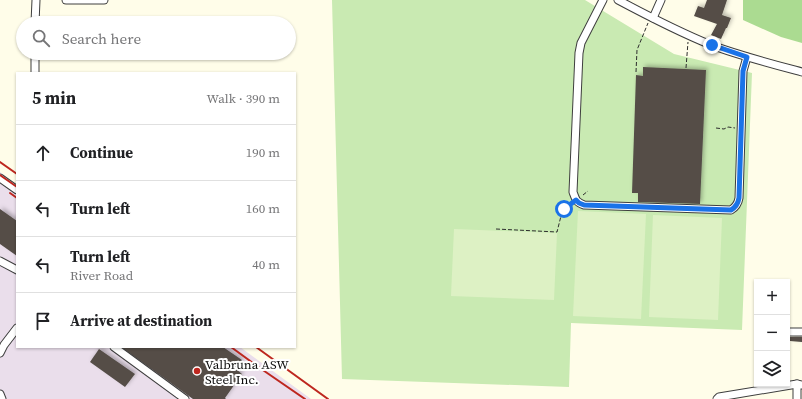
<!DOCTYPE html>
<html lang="en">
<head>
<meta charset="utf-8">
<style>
	body { margin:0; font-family:"Source Serif 4",serif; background:#f6f6f6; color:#202124 }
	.controls { position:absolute; right:12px; bottom:12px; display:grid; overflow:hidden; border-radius:0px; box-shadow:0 1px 3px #0004 }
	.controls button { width:36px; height:36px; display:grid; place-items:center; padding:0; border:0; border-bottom:1px solid #e0e0e0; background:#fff; color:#202124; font:20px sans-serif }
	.stop { position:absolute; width:12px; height:12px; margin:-9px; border:3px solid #1a73e8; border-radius:50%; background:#fff }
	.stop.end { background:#1a73e8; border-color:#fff; box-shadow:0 1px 4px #0008 }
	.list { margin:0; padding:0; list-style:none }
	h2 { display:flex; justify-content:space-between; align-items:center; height:52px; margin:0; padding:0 16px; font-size:17px }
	h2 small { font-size:13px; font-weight:400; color:#757577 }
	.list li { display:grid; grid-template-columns:26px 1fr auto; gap:12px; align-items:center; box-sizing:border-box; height:56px; padding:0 16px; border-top:1px solid #e0e0e0 }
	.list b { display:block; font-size:15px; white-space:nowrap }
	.list p { margin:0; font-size:13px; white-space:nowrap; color:#757577 }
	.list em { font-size:13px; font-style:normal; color:#757577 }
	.icon { flex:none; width:22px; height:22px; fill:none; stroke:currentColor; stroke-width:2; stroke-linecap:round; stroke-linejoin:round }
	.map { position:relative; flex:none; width:802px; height:399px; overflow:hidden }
	.search { position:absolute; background:#fff; box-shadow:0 1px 3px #0004; left:16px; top:16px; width:280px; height:44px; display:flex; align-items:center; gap:10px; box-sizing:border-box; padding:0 14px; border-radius:22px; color:#757577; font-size:15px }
	.panel { position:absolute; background:#fff; box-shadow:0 1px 3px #0004; left:16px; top:72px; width:280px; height:276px; border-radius:0px }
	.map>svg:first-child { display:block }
	.industrial { fill:#eadeeb }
	.green { fill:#c9eab2 }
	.forest { fill:#abdb91 }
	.pitch { fill:#ddf1c4 }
	.building { fill:#544d47; filter:url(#shadow) }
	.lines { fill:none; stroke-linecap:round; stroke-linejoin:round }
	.minor-casing { stroke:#3e3e3e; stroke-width:9 }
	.path { stroke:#2d2d2d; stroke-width:1; stroke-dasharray:4 2; stroke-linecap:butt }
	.minor { stroke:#fff; stroke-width:7 }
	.rail { stroke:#be271f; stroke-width:2 }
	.route { stroke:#1a73e8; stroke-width:5 }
	.poi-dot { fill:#be271f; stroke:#fff; stroke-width:1.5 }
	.labels { text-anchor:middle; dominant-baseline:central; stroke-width:4; stroke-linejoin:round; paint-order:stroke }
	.poi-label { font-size:13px; fill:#0b0b0b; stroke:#fff; text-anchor:start }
</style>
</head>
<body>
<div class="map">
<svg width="802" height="399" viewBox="0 0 802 399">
	<defs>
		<filter id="shadow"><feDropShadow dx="2" dy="-2" stdDeviation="2" flood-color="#0004"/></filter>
	</defs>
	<rect width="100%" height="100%" fill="#fffde9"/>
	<polygon class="industrial" points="0,172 17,185 17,347 240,347 311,399 0,399"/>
	<polygon class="green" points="332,0 585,0 674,54 752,73 742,330 571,323 569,387 342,379"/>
	<polygon class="forest" points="743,0 802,0 802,43 781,37 743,20"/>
	<g class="pitch">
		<polygon points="578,211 646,214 641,319 573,316"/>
		<polygon points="653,215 722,218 718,320 649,317"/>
		<polygon points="454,229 557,233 554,300 451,296"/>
	</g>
	<g class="building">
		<polygon points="707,0 727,0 722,15 731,18 727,28 726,28 721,39 711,35 717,24 694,16 698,6 704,8"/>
		<polygon points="643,67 706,70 700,204 638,202 638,193 632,193 636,75 643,76"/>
		<polygon points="0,209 17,221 17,256 0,244"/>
		<polygon points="790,337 802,337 802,342 790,341"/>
		<polygon points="121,347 223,347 242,360 236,369 242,374 225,398 226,399 193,399"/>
		<polygon points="99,349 135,374 125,387 90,362"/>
	</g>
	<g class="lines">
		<g class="minor-casing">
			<g id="minor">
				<polyline points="66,0 104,0"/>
				<path d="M 603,0 L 581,43 L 579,53 L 573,192 C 576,200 576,202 584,205 L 731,210 C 736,207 738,204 739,198 L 743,71 L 747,57"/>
				<path d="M 618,0 C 648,16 679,32 711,45 C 741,56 772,64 802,72"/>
				<polyline points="653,18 661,0"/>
				<polyline points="35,23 36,0"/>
				<polyline points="35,73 35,53"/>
				<polyline points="0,178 17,190"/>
				<polyline points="0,261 17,270"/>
				<polyline points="787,332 802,332"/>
				<polyline points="114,347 185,399"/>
				<polyline points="0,353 4,345 17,328"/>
				<polyline points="0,394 2,399"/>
				<polyline points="717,399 719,397 797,384"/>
				<polyline points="797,399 797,384 802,385"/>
			</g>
		</g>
		<g class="path">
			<polyline points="686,68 688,42"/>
			<polyline points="636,72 637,50 648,23"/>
			<polyline points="716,128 724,129 728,127 735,128"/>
			<polyline points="583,195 588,191"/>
			<polyline points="496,229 557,232 561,216 564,209 570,204"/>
		</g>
		<use href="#minor" class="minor"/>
		<g class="rail">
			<polyline points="0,162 17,174"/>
			<polyline points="0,175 17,187"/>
			<polyline points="10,193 17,198"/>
			<polyline points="231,347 257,366 305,399"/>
			<polyline points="256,347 328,399"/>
		</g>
	</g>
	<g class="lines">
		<path class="route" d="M 564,209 L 576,200 L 579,203 L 584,205 L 731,210 C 736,207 738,204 739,198 L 743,71 L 747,57 L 712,45"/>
	</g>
	<circle class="poi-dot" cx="197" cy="371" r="4"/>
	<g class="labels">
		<g class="poi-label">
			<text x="205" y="364">Valbruna ASW<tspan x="205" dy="15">Steel Inc.</tspan></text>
		</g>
	</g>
</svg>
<div class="controls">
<button>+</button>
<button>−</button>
<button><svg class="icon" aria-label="layers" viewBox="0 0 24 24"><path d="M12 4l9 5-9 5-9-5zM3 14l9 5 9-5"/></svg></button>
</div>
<div class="stop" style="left:564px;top:209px"></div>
<div class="stop end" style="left:712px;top:45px"></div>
<div class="search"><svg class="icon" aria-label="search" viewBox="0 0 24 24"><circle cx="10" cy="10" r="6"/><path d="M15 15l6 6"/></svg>Search here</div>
<section class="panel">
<h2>5 min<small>Walk · 390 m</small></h2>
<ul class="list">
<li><svg class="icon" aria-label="ahead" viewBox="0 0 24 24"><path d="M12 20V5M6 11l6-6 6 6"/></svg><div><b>Continue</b></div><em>190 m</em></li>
<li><svg class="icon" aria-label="left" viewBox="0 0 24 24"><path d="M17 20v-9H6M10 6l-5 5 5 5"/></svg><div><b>Turn left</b></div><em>160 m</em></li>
<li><svg class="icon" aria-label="left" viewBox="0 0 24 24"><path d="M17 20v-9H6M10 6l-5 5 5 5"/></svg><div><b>Turn left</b><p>River Road</p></div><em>40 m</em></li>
<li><svg class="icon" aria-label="arrive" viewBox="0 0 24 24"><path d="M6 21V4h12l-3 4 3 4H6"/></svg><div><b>Arrive at destination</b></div></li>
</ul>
</section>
</div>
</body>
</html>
